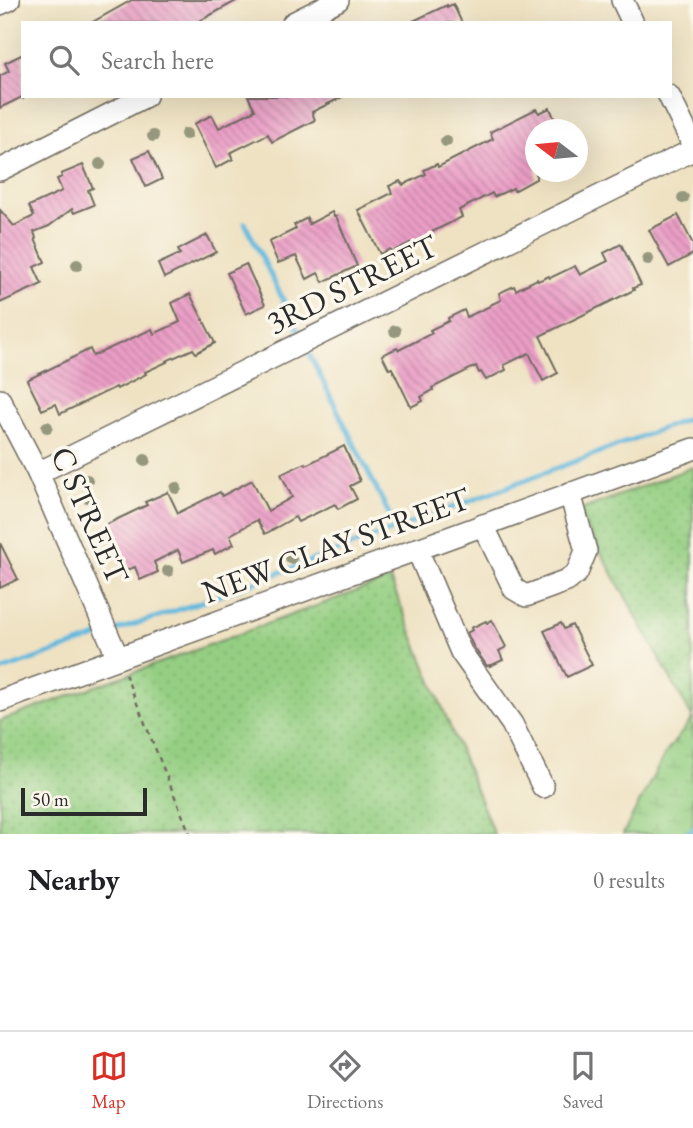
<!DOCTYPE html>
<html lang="en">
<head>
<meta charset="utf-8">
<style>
	body { margin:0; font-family:"EB Garamond",serif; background:#f6f6f6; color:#202124 }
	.compass { position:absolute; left:525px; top:119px; width:63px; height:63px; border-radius:50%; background:#fff; box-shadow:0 7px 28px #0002; rotate:286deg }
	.scale { position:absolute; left:21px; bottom:18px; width:126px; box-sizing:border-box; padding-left:7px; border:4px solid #2b2b2b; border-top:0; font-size:19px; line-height:24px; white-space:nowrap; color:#2b2b2b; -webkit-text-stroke:5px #fbf7ec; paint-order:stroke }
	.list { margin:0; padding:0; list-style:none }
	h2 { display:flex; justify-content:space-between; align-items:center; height:91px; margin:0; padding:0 28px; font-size:30px }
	h2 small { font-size:23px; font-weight:400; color:#757577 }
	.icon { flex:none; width:38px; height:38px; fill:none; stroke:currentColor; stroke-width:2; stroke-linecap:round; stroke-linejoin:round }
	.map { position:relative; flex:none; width:693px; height:834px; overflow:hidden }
	.search { position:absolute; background:#fff; box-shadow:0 7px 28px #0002; left:21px; right:21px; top:21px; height:77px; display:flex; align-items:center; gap:18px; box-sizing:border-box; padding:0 24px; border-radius:0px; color:#757577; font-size:26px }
	.sheet { height:196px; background:#fff }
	nav { display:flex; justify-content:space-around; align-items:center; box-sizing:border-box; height:98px; border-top:2px solid #e0e0e0; background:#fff; font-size:19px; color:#757577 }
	nav a { display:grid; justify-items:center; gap:4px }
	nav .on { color:#d93025 }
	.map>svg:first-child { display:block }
	.grass { fill:url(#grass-dots); stroke:#607d57; stroke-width:2 }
	.wetland { fill:url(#wetland-marsh); stroke:#607d57; stroke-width:2 }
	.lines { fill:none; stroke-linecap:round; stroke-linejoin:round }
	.stream { stroke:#60b8dd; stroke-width:5 }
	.building { fill:url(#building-back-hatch) }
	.minor-casing { stroke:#706b60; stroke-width:24 }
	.path { stroke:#706b60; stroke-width:2.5; stroke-dasharray:5 5; stroke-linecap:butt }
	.minor { stroke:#fff; stroke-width:21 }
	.tree { fill:#95987d }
	.labels { text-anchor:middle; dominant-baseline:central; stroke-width:7; stroke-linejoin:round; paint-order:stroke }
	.street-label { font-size:32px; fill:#2b2b2b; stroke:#fbf7ec }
</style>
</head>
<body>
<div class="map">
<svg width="693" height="834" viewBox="0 0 693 834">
	<defs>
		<pattern id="grass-dots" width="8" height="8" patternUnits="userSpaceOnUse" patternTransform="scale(1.75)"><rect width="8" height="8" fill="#95cf83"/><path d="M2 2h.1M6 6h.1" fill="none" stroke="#81b271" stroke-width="1.8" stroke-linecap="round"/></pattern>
		<pattern id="wetland-marsh" width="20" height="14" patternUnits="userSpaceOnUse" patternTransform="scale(1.75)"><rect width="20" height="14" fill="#95cf83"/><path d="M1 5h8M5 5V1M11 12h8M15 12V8" fill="none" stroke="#81b271"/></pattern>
		<pattern id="building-back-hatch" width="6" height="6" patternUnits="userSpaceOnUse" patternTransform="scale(1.75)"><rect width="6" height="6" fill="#eb9ec6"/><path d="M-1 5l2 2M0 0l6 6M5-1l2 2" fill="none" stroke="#bf81a1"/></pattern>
	</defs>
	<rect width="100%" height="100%" fill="#fbf7ec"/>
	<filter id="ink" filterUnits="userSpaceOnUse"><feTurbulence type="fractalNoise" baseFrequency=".0143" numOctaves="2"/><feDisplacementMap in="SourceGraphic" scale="14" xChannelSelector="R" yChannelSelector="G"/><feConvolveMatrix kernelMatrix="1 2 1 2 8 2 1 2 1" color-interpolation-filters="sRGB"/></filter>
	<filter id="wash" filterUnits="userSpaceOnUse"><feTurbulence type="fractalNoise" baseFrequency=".00686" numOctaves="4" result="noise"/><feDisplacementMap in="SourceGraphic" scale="28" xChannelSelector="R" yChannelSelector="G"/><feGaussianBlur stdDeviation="1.57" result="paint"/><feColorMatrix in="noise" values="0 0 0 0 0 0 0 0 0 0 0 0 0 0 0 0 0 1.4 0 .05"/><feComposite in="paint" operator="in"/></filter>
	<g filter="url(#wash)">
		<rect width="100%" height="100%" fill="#efe2c2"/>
		<g class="grass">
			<polygon points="693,467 693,719 578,511"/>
			<polygon points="390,579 494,834 0,834 0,721"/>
		</g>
		<polygon class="wetland" points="693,718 693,834 623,834 665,754"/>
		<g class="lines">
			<g class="stream">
				<polyline points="245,223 298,330"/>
				<polyline points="310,355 396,528"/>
				<polyline points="112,632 204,601 693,417"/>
				<polyline points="0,671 103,635"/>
				<polyline points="687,834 693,828"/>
			</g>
		</g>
		<g id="blocks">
			<g class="building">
				<polygon points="132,0 238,0 196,23 91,23"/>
				<polygon points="453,4 462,23 409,23 447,5 447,7"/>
				<polygon points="23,54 23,98 22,97 0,108 0,76 9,71 5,63"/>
				<polygon points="248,96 344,96 312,112 315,120 272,142 268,134 230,153 233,159 216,168 194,124 212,115 219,128 255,110"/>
				<polygon points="550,108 559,130 536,130 536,179 514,191 513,188 494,197 492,193 459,210 462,217 428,234 429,236 413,244 412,242 392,252 390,249 380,254 358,210 392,193 389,186 400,181 403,185 426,174 424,170 437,164 438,167 493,139 490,132 536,109 539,113"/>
				<polygon points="149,151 162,179 146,187 133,158"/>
				<polygon points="83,165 93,188 88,190 94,205 74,213 72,209 49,226 34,232 36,238 35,239 45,262 34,267 42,284 0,303 0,210 14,226 34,216 29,206 62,191 57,179 62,177 61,174"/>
				<polygon points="332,212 334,216 336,216 357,266 323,282 318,273 307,279 296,256 278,263 269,242 296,229 294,225 307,218 309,224"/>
				<polygon points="678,215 693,244 693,254 669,267 649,230"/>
				<polygon points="207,235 216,252 164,278 158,264 180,254 178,250"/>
				<polygon points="621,244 641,285 633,288 634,290 540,336 558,373 543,381 529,353 504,365 506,370 486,380 481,372 479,373 476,366 432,388 433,390 421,397 423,401 411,407 392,368 389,369 382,355 397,348 399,350 432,333 430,330 449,321 448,318 464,310 467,317 490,306 490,305 501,300 499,293 514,286 516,290 537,279 538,281 549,276 550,278 575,266 580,275 608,261 604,253"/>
				<polygon points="246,264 265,305 246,314 227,273"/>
				<polygon points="190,294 215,343 196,353 193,349 166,361 167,362 145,372 146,374 117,389 116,387 60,414 56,404 42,410 27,380 90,349 93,356 152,329 154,334 180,322 172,303"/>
				<polygon points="344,446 360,481 350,486 357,499 338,509 335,504 298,522 295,517 265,534 257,520 230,535 234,544 215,554 213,550 183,562 178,550 154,562 158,572 140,580 135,567 124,571 103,526 147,505 145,502 168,492 178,513 220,492 222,496 252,480 268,511 292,497 281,474 305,463 306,465"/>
				<polygon points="0,543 18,579 0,588"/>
				<polygon points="492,620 506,647 499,651 503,660 490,666 490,665 487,666 473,646 467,633 472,630 471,628 486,621 487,623"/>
				<polygon points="561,623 564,629 572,625 592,665 567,677 544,631"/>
			</g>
		</g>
	</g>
	<g filter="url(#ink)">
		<use href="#blocks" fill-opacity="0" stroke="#706b60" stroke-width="2"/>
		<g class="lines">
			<g class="minor-casing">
				<g id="minor">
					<polyline points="622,0 633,23"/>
					<polyline points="0,4 9,0"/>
					<polyline points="293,23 338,0"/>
					<polyline points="669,96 693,145"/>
					<polyline points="0,170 146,96"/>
					<polyline points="0,400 38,473 118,658"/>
					<polyline points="38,473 693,150"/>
					<polyline points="483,525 514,589 526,596 567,581 577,573 586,551 570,493"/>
					<polyline points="417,549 461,652 512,724 543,787"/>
					<polyline points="0,701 693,449"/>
				</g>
			</g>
			<polyline class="path" points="125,674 190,834"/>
			<use href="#minor" class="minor"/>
		</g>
		<g class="tree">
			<circle cx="186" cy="134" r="6"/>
			<circle cx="153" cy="136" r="6"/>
			<circle cx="446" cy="141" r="6"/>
			<circle cx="100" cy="164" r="6"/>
			<circle cx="683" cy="198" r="6"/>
			<circle cx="648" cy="259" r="6"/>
			<circle cx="77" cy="265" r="6"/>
			<circle cx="395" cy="331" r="6"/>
			<circle cx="47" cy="427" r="6"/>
			<circle cx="145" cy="460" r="6"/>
			<circle cx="87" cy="480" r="6"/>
			<circle cx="176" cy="488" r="6"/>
			<circle cx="87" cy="497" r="6"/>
			<circle cx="291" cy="558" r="6"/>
			<circle cx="168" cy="571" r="6"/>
		</g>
	</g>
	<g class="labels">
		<g class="street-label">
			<text transform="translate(352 284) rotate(-26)">3RD STREET</text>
			<text transform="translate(90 515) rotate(66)">C STREET</text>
			<text transform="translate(336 545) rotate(-20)">NEW CLAY STREET</text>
		</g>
	</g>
</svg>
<svg class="compass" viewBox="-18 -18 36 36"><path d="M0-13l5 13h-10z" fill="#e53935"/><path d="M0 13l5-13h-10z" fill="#757577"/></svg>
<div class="scale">50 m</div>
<div class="search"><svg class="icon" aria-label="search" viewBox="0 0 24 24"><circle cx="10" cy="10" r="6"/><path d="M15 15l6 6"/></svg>Search here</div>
</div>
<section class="sheet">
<h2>Nearby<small>0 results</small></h2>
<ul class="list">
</ul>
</section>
<nav>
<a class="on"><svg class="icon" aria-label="map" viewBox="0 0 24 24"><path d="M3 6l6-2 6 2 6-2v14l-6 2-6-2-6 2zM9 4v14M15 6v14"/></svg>Map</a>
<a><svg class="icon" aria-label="directions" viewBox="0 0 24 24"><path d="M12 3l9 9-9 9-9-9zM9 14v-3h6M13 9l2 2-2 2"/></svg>Directions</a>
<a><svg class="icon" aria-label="saved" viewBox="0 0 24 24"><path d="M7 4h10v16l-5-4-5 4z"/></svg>Saved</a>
</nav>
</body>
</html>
